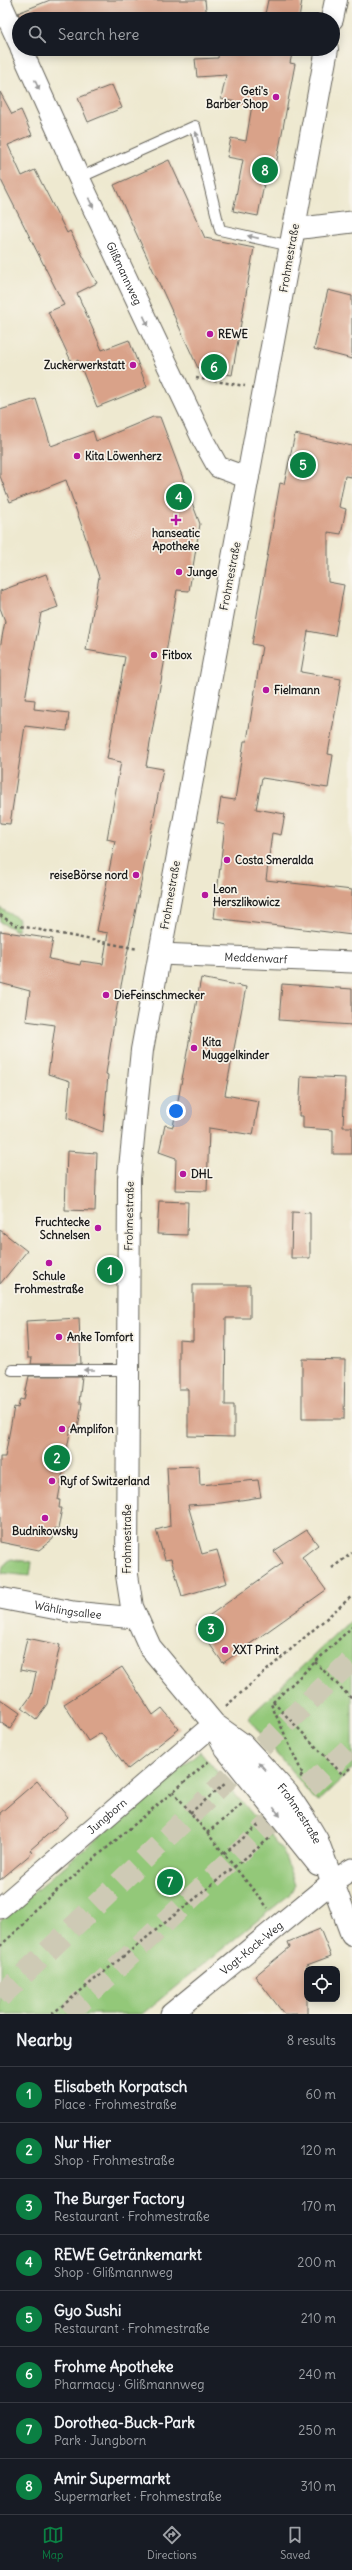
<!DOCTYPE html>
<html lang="en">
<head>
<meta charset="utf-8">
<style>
	body { margin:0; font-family:Delius,sans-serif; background:#20242c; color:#f1f3f6 }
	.controls { position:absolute; right:12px; bottom:12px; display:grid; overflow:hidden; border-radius:8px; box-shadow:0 2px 10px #0003 }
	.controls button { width:36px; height:36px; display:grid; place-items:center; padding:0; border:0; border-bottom:1px solid #363941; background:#171b24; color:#f1f3f6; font:20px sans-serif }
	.you { position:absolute; left:176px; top:1111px; width:14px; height:14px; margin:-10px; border:3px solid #fff; border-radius:50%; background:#1a73e8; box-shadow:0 0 0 6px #1a73e833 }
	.badge { display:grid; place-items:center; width:26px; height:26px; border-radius:50%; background:#0b8043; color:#fff; font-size:13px; font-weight:700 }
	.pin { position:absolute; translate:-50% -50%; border:2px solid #fff; box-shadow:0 1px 4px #0006 }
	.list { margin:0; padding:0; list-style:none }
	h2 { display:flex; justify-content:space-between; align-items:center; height:52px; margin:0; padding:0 16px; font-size:17px }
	h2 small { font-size:13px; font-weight:400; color:#9ea1a6 }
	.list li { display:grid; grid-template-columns:26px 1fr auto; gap:12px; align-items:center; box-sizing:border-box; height:56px; padding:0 16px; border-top:1px solid #363941 }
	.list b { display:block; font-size:15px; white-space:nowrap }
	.list p { margin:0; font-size:13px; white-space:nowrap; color:#9ea1a6 }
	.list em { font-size:13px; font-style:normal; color:#9ea1a6 }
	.icon { flex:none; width:22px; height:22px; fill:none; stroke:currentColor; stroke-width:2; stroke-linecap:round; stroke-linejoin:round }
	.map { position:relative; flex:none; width:352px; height:2014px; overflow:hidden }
	.search { position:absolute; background:#171b24; box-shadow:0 2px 10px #0003; left:12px; right:12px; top:12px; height:44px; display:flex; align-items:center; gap:10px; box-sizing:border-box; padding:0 14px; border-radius:22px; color:#9ea1a6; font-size:15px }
	.sheet { height:500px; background:#171b24 }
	nav { display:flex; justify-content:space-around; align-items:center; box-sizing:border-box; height:56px; border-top:1px solid #363941; background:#171b24; font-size:11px; color:#9ea1a6 }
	nav a { display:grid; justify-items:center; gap:2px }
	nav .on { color:#0b8043 }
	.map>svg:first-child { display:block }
	.green { fill:#93c879; stroke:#58724a }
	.building { fill:#d9a289 }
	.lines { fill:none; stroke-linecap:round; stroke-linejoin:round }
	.motorway-tunnel { stroke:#cecab5; stroke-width:22; stroke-dasharray:22 11; stroke-linecap:butt }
	.service-casing { stroke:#66645b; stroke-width:12 }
	.minor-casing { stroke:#66645b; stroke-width:23 }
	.tertiary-casing { stroke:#66645b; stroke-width:24 }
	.path { stroke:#66645b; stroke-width:2.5; stroke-dasharray:3 3; stroke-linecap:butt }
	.service { stroke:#fff; stroke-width:10 }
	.minor { stroke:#fff; stroke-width:21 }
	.tertiary { stroke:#fff; stroke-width:22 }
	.oneway { fill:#999 }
	.poi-dot { fill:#b5179e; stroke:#f7f3e8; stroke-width:1.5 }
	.labels { text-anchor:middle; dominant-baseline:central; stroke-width:3.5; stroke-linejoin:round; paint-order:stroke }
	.poi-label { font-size:11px; font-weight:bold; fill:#1c1c1c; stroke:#f7f3e8; text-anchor:start }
	.street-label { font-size:11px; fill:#1c1c1c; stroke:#f7f3e8 }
</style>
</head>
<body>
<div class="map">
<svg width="352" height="2014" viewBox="0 0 352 2014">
	<rect width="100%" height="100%" fill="#f7f3e8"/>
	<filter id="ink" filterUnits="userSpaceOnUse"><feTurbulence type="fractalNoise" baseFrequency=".025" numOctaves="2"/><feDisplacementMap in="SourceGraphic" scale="8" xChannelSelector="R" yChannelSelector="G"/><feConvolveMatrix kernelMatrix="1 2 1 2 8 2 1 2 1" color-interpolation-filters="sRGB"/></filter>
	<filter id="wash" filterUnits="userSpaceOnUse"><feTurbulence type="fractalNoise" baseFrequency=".012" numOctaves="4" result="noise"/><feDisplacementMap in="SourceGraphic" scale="16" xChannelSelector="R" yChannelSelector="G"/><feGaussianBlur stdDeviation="0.9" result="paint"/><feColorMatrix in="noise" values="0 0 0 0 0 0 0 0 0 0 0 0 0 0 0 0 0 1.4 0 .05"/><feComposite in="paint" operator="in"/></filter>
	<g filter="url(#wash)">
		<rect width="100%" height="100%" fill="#eee9d0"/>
		<g class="green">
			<polygon points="0,908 19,919 17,931 0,922"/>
			<polygon points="11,1559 32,1562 30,1576 2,1573 6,1563"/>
			<polygon points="352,1619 352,1769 317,1802 248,1718"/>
			<polygon points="200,1751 283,1851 295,1885 289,1895 142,2014 0,2014 0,1921"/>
		</g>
		<g id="blocks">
			<g class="building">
				<polygon points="50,0 205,0 207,19 21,19 18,13"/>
				<polygon points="268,0 302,0 299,19 264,19"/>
				<polygon points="219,49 293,49 290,63 295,64 276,165 268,163 258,216 233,211 243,160 227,157 231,138 246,141 252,105 221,99 226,75 197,77 195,59 218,58"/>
				<polygon points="112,85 122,108 88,122 78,98"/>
				<polygon points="0,92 12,114 21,110 32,135 8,145 22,176 35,170 67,233 70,231 97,283 77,293 102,350 129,340 147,387 97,407 78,360 72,363 48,312 64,305 0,178"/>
				<polygon points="169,160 205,238 254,248 232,375 212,372 209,364 198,368 114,185"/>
				<polygon points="328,290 352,296 352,359 314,349"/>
				<polygon points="36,399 51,446 93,431 96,441 153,417 160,417 200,524 189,591 177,590 146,766 163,769 114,1022 106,1074 108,1075 103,1132 67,1118 70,1081 48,1074 55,1025 26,1021 30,991 0,983 0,931 53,939 49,959 80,965 81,961 103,964 108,933 97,931 115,841 107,839 121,762 107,759 125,657 86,650 99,577 66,480 10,502 0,476 0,410"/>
				<polygon points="295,434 352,446 352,477 345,476 339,507 346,509 341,534 328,532 328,582 344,585 335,636 308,631 301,672 341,679 328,754 333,755 328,788 262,778 256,809 285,814 281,835 272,833 266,880 352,890 352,935 214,918 225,825 217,823 221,798 235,800 244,741 247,741 262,646 252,644 280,483 284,484"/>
				<polygon points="46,574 58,607 41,613 25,699 35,700 34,709 69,713 67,731 25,726 10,824 0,823 0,648 5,621 0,608 0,591"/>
				<polygon points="201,978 246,987 225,1095 259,1101 253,1135 209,1128 207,1191 175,1190 176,1158 159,1152 165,1125 173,1127"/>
				<polygon points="282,984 352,989 352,1025 279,1020"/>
				<polygon points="301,1076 345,1078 343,1127 352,1127 352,1154 333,1154 333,1130 303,1128 303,1116 299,1116"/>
				<polygon points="67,1151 97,1153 95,1211 65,1210"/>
				<polygon points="159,1201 188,1202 187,1235 157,1234"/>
				<polygon points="292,1212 310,1213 310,1258 291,1258"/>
				<polygon points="0,1230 27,1251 0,1284"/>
				<polygon points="193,1285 250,1285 250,1318 226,1318 225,1405 234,1405 234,1437 188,1436 188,1389 179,1389 179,1340 193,1341"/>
				<polygon points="79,1318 81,1364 31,1364 32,1358 28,1358 26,1321"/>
				<polygon points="302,1359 345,1360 344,1419 302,1419"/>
				<polygon points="29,1376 82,1376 79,1403 82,1403 78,1428 71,1427 58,1500 60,1500 59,1508 62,1508 58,1529 55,1528 53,1539 39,1550 0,1542 0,1457 5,1457 14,1407 18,1408 20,1399 24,1400"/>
				<polygon points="199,1466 200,1485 258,1480 261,1497 221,1503 188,1505 202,1554 217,1550 227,1583 182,1596 171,1559 165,1560 156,1530 170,1526 167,1467"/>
				<polygon points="307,1530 318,1545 302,1557 326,1590 223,1663 196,1625 283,1563 274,1551"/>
				<polygon points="27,1638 60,1645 47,1704 36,1719 22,1708 31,1696 36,1673 20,1670"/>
				<polygon points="122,1667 153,1715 162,1708 179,1729 128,1769 101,1733 88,1741 64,1704"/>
				<polygon points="0,1699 20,1713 10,1729 0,1722"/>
				<polygon points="37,1781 68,1817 30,1850 32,1853 0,1880 0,1813"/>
				<polygon points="320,1929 331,1956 307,1965 307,2014 284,2014 255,1976 290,1947 288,1942"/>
			</g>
		</g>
	</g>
	<g filter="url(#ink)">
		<use href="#blocks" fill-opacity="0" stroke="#66645b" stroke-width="1"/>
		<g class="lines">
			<g class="motorway-tunnel">
				<polyline points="0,1997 352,1660"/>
				<polyline points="68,2014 352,1746"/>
			</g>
			<g class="service-casing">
				<g id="service">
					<polyline points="79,178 195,126 220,230 291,246"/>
					<polyline points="12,1370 128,1370"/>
				</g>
			</g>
			<g class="minor-casing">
				<g id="minor">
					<polyline points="0,1 19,43"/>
					<path id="s1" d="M 21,49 L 79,178 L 203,440 L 218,467 L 248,478"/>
					<polyline points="294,229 352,222"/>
					<path id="s2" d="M 160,954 L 352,962"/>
					<path id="s3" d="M 0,1598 L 73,1612 L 135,1618"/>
					<path id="s4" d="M 0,1908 L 214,1724"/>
					<path id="s5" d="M 171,2014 L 332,1882 L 352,1869"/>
				</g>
			</g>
			<g class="tertiary-casing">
				<g id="tertiary">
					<polyline points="332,19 336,0"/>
					<path id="s6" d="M 327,49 L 142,1050 L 129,1178 L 127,1575 L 132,1607 L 150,1647 L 214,1724 L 242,1744 L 256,1759 L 287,1793 L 305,1820 L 317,1840 L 352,1935"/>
					<polyline points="216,1729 226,1749 318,1864"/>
				</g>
			</g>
			<g class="path">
				<polyline points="196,378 245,386"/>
				<polyline points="0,915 15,925 138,949"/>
				<polyline points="332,1568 352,1553"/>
				<polyline points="315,1662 352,1699"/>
				<polyline points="273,1702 343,1775 352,1766"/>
				<polyline points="226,1706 352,1596"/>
				<polyline points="300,1777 303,1775 271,1704 352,1627"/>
				<polyline points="173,1791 268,1908"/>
				<polyline points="190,1813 226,1783"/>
				<polyline points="207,1833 243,1803"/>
				<polyline points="224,1854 260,1824"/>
				<polyline points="0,1946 24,1924 34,1910 209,1761"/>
				<polyline points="52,2014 270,1838"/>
			</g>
			<use href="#service" class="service"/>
			<use href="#minor" class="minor"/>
			<use href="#tertiary" class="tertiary"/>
		</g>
		<defs><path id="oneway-solid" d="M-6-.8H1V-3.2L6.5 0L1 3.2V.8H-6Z"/></defs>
		<g class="oneway">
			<use href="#oneway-solid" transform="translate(37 85) rotate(66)"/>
			<use href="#oneway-solid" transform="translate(197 137) rotate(-103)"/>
			<use href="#oneway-solid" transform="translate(91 203) rotate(65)"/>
			<use href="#oneway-solid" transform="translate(253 237) rotate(-167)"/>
			<use href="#oneway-solid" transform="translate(146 321) rotate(65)"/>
			<use href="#oneway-solid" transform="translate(89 1370) rotate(-180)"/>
			<use href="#oneway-solid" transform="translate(262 1766) rotate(-132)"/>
			<use href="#oneway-solid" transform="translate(277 1812) rotate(52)"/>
		</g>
	</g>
	<g class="poi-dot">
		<circle cx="276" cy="97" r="4"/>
		<circle cx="210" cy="334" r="4"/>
		<circle cx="133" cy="365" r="4"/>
		<circle cx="77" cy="456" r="4"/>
		<path d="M174 514h4v4h4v4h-4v4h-4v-4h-4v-4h4z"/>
		<circle cx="179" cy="572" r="4"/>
		<circle cx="154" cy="655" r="4"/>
		<circle cx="266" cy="690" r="4"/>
		<circle cx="227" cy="860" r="4"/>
		<circle cx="136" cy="875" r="4"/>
		<circle cx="205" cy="895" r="4"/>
		<circle cx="106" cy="995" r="4"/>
		<circle cx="194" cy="1048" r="4"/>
		<circle cx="183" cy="1174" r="4"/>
		<circle cx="98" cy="1228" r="4"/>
		<circle cx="49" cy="1263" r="4"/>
		<circle cx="59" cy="1337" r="4"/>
		<circle cx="62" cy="1429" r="4"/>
		<circle cx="52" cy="1481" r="4"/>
		<circle cx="45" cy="1518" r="4"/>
		<circle cx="225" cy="1650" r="4"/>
	</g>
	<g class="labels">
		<g class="poi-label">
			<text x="268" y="91" text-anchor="end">Geti's<tspan x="268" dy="13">Barber Shop</tspan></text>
			<text x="218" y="334">REWE</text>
			<text x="125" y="365" text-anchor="end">Zuckerwerkstatt</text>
			<text x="85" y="456">Kita Löwenherz</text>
			<text x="176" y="533" text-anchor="middle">hanseatic<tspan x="176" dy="13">Apotheke</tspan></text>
			<text x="187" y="572">Junge</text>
			<text x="162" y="655">Fitbox</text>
			<text x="274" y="690">Fielmann</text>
			<text x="235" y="860">Costa Smeralda</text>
			<text x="128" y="875" text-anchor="end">reiseBörse nord</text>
			<text x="213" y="889">Leon<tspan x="213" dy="13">Herszlikowicz</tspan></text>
			<text x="114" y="995">DieFeinschmecker</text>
			<text x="202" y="1042">Kita<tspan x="202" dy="13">Muggelkinder</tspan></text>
			<text x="191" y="1174">DHL</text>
			<text x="90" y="1222" text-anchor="end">Fruchtecke<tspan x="90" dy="13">Schnelsen</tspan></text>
			<text x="49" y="1276" text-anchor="middle">Schule<tspan x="49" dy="13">Frohmestraße</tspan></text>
			<text x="67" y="1337">Anke Tomfort</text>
			<text x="70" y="1429">Amplifon</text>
			<text x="60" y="1481">Ryf of Switzerland</text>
			<text x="45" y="1531" text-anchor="middle">Budnikowsky</text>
			<text x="233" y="1650">XXT Print</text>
		</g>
		<g class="street-label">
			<text transform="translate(289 258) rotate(-80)">Frohmestraße</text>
			<text stroke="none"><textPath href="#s1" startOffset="247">Glißmannweg</textPath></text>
			<text transform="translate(230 576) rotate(-79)">Frohmestraße</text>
			<text transform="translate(170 895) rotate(-80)">Frohmestraße</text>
			<text stroke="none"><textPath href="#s2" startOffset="96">Meddenwarf</textPath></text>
			<text transform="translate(129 1216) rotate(-89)">Frohmestraße</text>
			<text transform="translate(127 1539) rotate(-90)">Frohmestraße</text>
			<text stroke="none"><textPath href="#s3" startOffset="69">Wählingsallee</textPath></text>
			<text stroke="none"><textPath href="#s6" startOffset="1845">Frohmestraße</textPath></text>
			<text stroke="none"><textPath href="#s4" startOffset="141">Jungborn</textPath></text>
			<text stroke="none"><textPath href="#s5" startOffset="104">Vogt-Kock-Weg</textPath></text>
		</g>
	</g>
</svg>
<div class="controls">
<button><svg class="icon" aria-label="locate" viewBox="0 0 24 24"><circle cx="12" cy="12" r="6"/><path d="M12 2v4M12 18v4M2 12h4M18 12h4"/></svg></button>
</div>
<div class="you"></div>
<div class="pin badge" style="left:110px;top:1270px">1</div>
<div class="pin badge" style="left:57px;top:1458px">2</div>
<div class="pin badge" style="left:211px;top:1629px">3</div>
<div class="pin badge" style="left:179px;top:497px">4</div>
<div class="pin badge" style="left:303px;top:465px">5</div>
<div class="pin badge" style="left:214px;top:367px">6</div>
<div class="pin badge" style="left:170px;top:1882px">7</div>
<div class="pin badge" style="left:265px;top:170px">8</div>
<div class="search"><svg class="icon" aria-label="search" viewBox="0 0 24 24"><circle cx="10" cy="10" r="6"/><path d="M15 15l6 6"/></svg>Search here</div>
</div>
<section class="sheet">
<h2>Nearby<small>8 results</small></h2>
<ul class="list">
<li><span class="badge">1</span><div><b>Elisabeth Korpatsch</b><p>Place · Frohmestraße</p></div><em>60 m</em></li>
<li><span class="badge">2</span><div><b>Nur Hier</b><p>Shop · Frohmestraße</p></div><em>120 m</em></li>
<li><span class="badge">3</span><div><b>The Burger Factory</b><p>Restaurant · Frohmestraße</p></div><em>170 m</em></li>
<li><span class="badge">4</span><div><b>REWE Getränkemarkt</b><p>Shop · Glißmannweg</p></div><em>200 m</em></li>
<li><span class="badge">5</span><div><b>Gyo Sushi</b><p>Restaurant · Frohmestraße</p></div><em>210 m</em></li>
<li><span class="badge">6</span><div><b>Frohme Apotheke</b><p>Pharmacy · Glißmannweg</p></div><em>240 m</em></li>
<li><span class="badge">7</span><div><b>Dorothea-Buck-Park</b><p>Park · Jungborn</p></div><em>250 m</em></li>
<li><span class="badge">8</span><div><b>Amir Supermarkt</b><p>Supermarket · Frohmestraße</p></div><em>310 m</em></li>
</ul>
</section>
<nav>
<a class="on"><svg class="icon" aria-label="map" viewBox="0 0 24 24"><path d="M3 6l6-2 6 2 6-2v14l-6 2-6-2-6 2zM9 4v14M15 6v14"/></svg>Map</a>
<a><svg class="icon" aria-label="directions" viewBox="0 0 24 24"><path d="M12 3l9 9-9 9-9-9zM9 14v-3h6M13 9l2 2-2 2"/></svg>Directions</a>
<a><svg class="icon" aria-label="saved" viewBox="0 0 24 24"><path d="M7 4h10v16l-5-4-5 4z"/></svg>Saved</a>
</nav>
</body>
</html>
